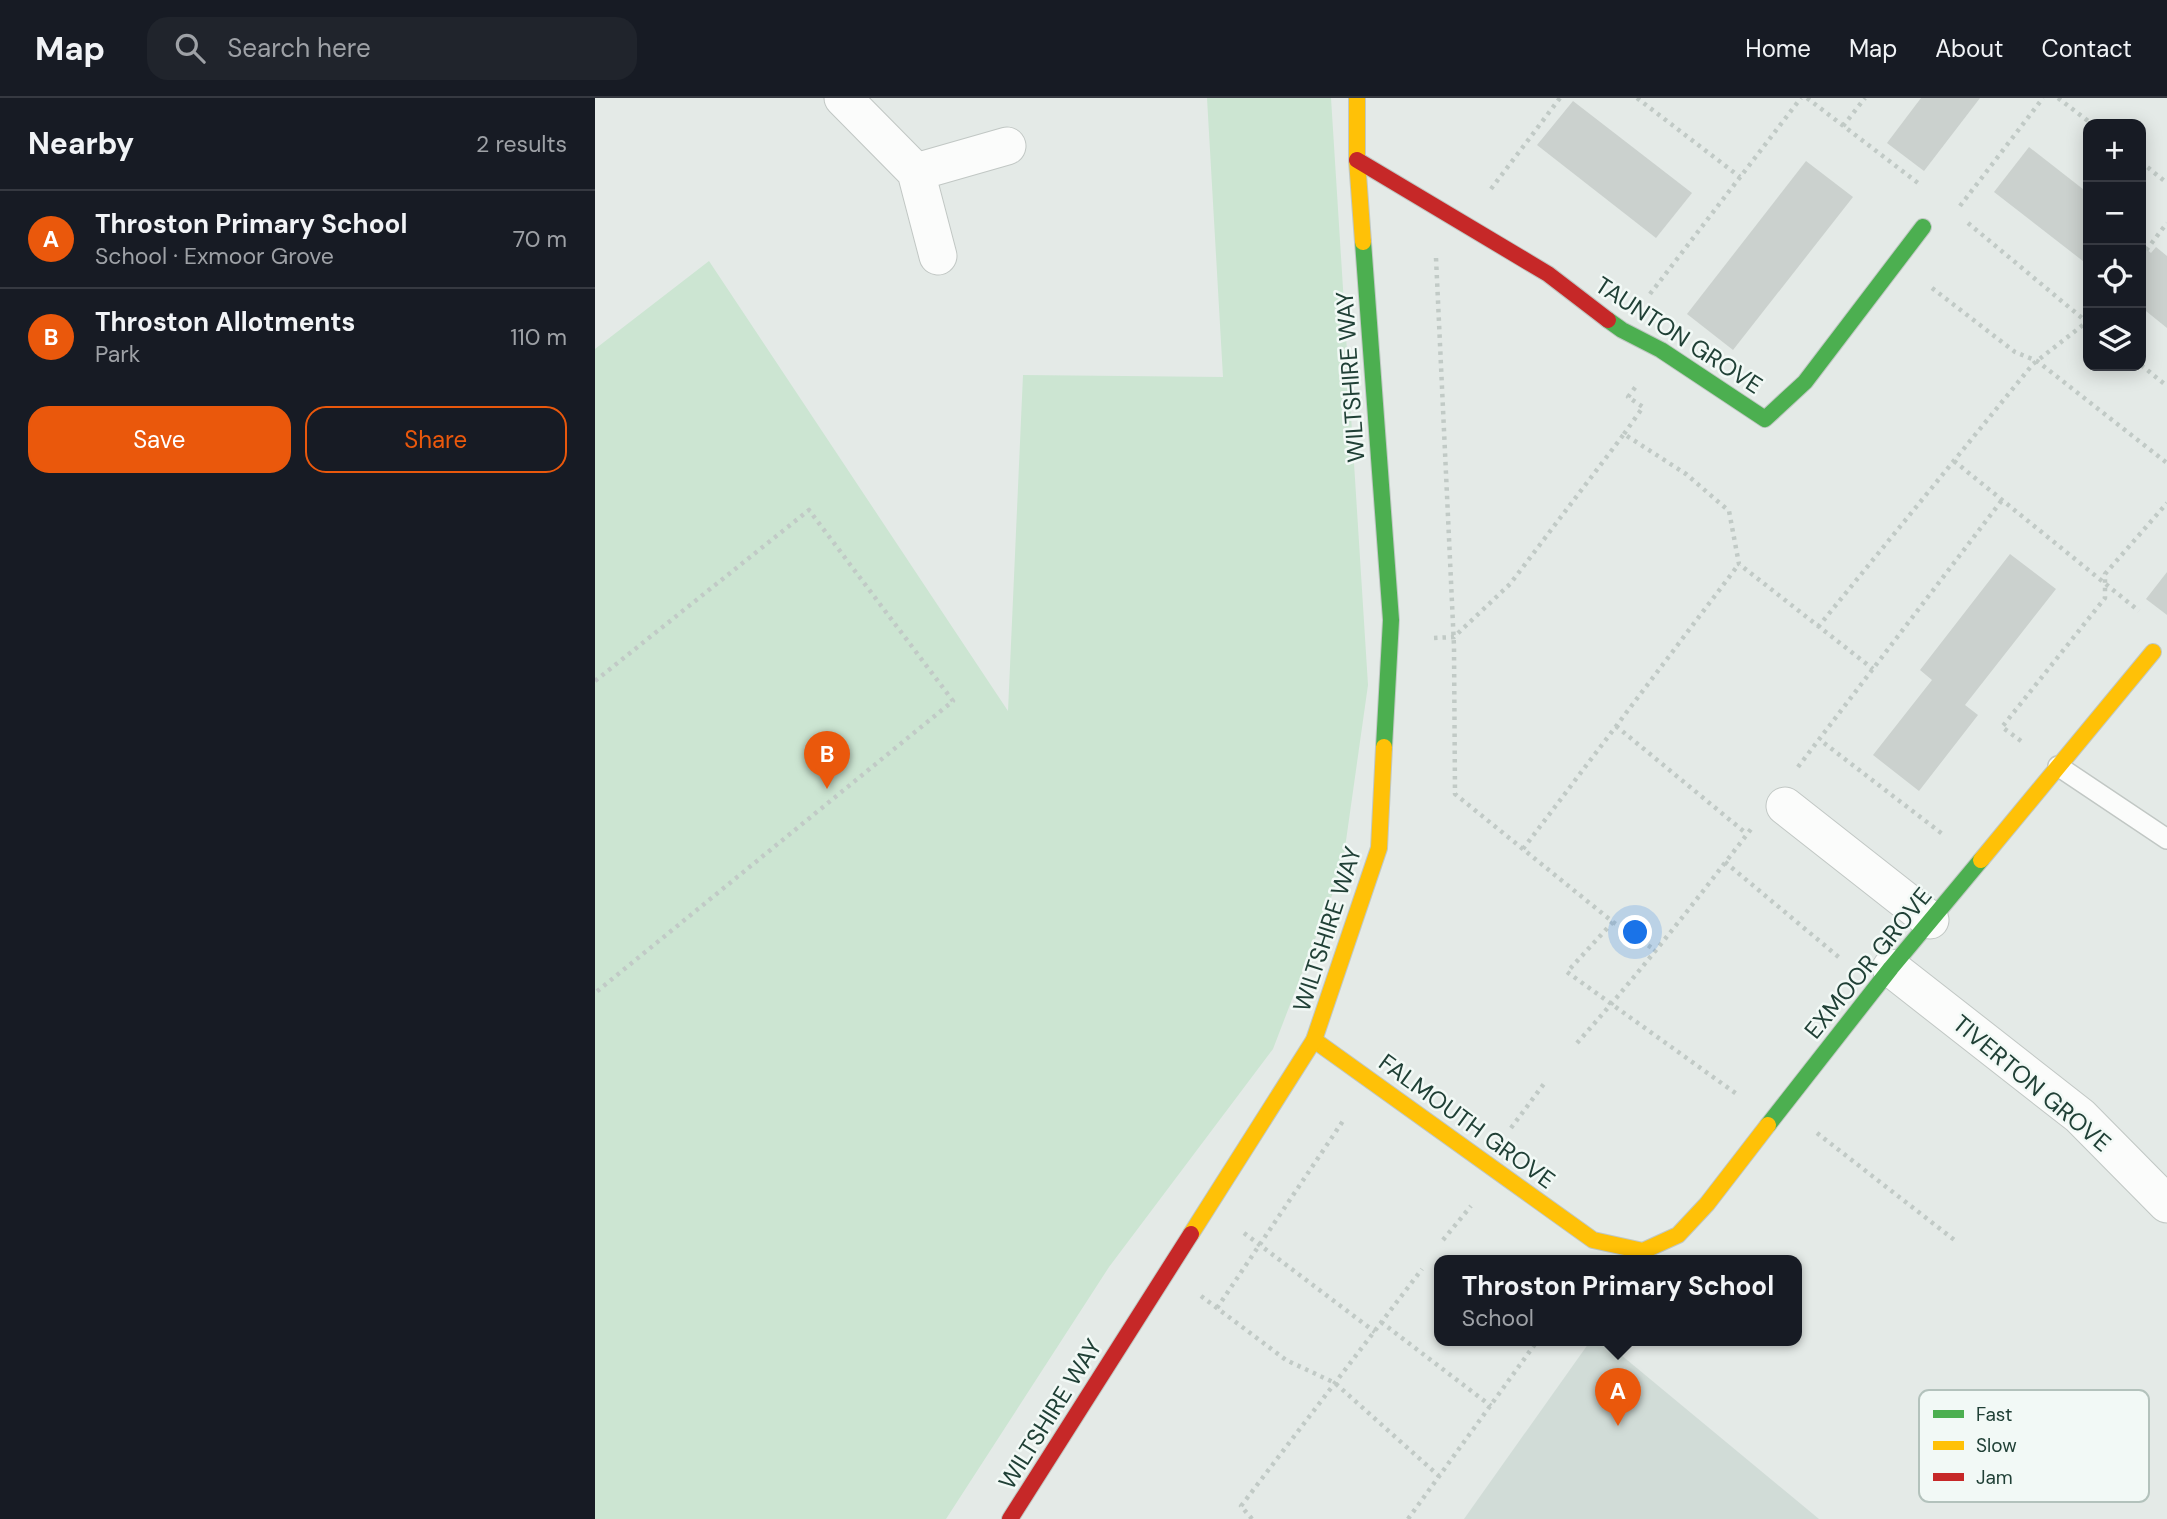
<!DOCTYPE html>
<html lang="en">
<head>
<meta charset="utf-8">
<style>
	body { margin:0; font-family:"DM Sans",sans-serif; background:#20242c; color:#f1f3f6 }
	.controls { position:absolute; right:21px; top:21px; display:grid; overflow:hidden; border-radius:14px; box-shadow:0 4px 18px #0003 }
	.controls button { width:63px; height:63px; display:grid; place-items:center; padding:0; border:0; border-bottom:2px solid #363941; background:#171b24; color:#f1f3f6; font:35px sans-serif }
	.you { position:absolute; left:1041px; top:835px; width:24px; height:24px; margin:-18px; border:5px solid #fff; border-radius:50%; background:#1a73e8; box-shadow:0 0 0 10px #1a73e833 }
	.badge { display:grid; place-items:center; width:46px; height:46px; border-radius:50%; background:#ea580c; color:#fff; font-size:23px; font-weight:700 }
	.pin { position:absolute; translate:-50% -58px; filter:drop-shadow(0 2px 4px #0008) }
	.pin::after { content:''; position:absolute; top:37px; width:24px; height:21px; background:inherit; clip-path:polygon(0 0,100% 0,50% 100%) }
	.popup { position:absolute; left:839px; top:1157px; width:368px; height:91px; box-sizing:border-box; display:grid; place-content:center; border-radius:14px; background:#171b24; filter:drop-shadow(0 2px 5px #0005); font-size:23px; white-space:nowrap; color:#9ea1a6 }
	.popup b { font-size:26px; color:#f1f3f6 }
	.popup::after { content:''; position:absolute; left:50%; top:100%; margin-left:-14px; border:14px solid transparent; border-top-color:#171b24 }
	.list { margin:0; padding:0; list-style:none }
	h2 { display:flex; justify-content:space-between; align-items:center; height:91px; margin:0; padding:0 28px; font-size:30px }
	h2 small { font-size:23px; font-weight:400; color:#9ea1a6 }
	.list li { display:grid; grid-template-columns:46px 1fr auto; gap:21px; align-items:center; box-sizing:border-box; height:98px; padding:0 28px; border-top:2px solid #363941 }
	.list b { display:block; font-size:26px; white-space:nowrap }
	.list p { margin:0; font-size:23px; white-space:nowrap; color:#9ea1a6 }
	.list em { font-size:23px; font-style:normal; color:#9ea1a6 }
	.actions { display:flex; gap:14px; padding:21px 28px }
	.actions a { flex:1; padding:16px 0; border:2px solid #ea580c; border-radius:21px; text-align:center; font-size:24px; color:#ea580c }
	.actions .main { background:#ea580c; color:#fff }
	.icon { flex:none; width:38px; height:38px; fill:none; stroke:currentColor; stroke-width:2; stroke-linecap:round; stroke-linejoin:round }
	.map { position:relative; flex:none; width:1572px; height:1421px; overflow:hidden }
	header { display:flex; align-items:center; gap:42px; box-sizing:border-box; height:98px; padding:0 35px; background:#171b24; border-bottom:2px solid #363941 }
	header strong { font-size:33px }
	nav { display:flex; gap:38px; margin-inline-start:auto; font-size:24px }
	.search { width:490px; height:63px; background:#20242c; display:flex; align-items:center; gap:18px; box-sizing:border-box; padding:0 24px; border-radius:21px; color:#9ea1a6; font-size:26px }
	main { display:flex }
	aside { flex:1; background:#171b24 }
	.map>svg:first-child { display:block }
	.built { fill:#d1dcd7 }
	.green { fill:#cce5d2 }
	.building { fill:#cbd1ce }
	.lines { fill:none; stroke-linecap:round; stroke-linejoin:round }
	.lane-casing { stroke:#c1c7c4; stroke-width:22 }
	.street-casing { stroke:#c1c7c4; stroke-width:39 }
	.fast-casing { stroke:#c0c8c4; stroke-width:18 }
	.slow-casing { stroke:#c0c8c4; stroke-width:18 }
	.jam-casing { stroke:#c0c8c4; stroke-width:18 }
	.path { stroke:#c1cac6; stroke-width:4.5; stroke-dasharray:3.5 5; stroke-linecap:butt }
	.lane { stroke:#fbfcfb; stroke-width:19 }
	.street { stroke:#fbfcfb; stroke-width:37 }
	.fast { stroke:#4caf50; stroke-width:16 }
	.slow { stroke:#ffc107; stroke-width:16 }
	.jam { stroke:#c62828; stroke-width:16 }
	.labels { text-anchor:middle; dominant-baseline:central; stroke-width:5; stroke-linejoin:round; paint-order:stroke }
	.street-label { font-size:24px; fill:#204036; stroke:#f2f9f6 }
	.key { fill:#f2f9f6; stroke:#b3c2bc; stroke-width:2 }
	.key-label { font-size:19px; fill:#204036 }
</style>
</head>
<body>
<header>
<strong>Map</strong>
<div class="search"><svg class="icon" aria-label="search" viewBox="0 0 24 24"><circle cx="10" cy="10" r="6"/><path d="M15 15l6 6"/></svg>Search here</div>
<nav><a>Home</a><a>Map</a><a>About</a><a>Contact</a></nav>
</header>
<main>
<aside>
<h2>Nearby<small>2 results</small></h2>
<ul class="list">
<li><span class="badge">A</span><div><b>Throston Primary School</b><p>School · Exmoor Grove</p></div><em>70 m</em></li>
<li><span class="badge">B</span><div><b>Throston Allotments</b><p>Park</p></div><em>110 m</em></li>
</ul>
<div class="actions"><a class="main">Save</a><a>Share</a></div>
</aside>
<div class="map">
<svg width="1572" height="1421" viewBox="0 0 1572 1421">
	<rect width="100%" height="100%" fill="#e4eae7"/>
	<polygon class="built" points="996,1242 1008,1242 1224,1421 869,1421"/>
	<polygon class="green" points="612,0 736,0 773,587 747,771 678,951 514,1169 351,1421 0,1421 0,251 114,163 413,613 428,277 628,279"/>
	<g class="building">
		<polygon points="1326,0 1385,0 1329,73 1292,45"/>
		<polygon points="978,3 1097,95 1061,140 942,47"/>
		<polygon points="1434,49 1493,95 1493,167 1399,94"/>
		<polygon points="1211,63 1258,99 1138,252 1092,216"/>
		<polygon points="1546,147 1556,155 1561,149 1572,158 1572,230 1546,209"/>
		<polygon points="1415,456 1461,491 1370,607 1383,617 1324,693 1278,657 1337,582 1325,572"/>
		<polygon points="1572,474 1572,517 1551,501"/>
	</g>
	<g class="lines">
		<g class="lane-casing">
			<polyline id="lane" points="1463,668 1572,741"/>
		</g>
		<g class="street-casing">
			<g id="street">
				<polyline points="248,0 321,74 343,158"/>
				<polyline points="321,74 412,48"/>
				<polyline points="1190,708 1335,822"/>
				<polyline points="1296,870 1485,1018 1572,1106"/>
			</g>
		</g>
		<g class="fast-casing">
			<g id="fast">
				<polyline points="768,144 796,522 789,649"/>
				<polyline points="1013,222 1027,232 1066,252 1170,321 1210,284 1328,129"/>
				<polyline points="1173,1027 1296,870 1386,762"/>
			</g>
		</g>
		<g class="slow-casing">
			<g id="slow">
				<polyline points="762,0 762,62 768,144"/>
				<polyline points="1386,762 1558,554"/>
				<polyline points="719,942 998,1142 1048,1153 1083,1137 1112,1106 1173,1027"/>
				<polyline points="596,1136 719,942 784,750 789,649"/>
			</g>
		</g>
		<g class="jam-casing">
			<g id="jam">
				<polyline points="762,62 953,176 1013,222"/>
				<polyline points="415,1421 596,1136"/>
			</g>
		</g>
		<g class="path">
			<polyline points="1042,0 1145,79"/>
			<polyline points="1212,0 1323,85"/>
			<polyline points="1463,0 1497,26"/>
			<polyline points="1248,28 1270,0"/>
			<polyline points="1546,64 1572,85"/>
			<polyline points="896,91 965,0"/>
			<polyline points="1365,108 1448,0"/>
			<polyline points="1373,125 1493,225"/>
			<polyline points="1546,159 1572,125"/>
			<polyline points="841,160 859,548 860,696 1018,824 1060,852"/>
			<polyline points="1337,190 1420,254 1442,263 1572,365"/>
			<polyline points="1055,196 1206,0"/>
			<polyline points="1546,267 1572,288"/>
			<polyline points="1029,336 1048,309 1033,299 1042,287"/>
			<polyline points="1359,363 1544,513"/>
			<polyline points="1223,529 1438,266 1493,223"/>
			<polyline points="839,540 859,539 915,486 1029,336 1091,376 1134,413 1144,466 1278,571"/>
			<polyline points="0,583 214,412 358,603 0,895"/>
			<polyline points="1021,628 1152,736"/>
			<polyline points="1426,643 1407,629 1510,500 1510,476 1572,405"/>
			<polyline points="1229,645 1350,738"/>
			<polyline points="1203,669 1407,402"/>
			<polyline points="928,751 1144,466"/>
			<polyline points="1130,764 1246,861"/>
			<polyline points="1018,824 972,874 1143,997"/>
			<path d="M 982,945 C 1043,877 1100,804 1156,731"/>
			<polyline points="916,1030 951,983"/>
			<polyline points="1222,1035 1362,1144"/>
			<polyline points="649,1135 780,1234"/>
			<polyline points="848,1142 876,1108"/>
			<polyline points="606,1198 691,1262 740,1285 844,1378"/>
			<polyline points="622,1210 750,1020"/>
			<polyline points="786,1224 896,1308"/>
			<polyline points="657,1421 646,1408 827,1171"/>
			<polyline points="813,1421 943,1242"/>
		</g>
		<use href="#lane" class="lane"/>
		<use href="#street" class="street"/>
		<use href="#fast" class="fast"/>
		<use href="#slow" class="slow"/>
		<use href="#jam" class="jam"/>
	</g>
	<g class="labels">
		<g class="street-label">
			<text transform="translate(1084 237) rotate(33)">TAUNTON GROVE</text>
			<text transform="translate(755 279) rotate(-94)">WILTSHIRE WAY</text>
			<text transform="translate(732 831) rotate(-72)">WILTSHIRE WAY</text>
			<text transform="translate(1273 865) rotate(-51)">EXMOOR GROVE</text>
			<text transform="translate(1437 985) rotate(40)">TIVERTON GROVE</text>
			<text transform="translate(872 1023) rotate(36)">FALMOUTH GROVE</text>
			<text transform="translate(455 1316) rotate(-58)">WILTSHIRE WAY</text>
		</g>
	</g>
	<rect x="1324" y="1292" width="230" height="112" rx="10" class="key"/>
	<rect x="1338" y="1312" width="31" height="8" fill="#4caf50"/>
	<rect x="1338" y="1343" width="31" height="9" fill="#ffc107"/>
	<rect x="1338" y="1375" width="31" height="8" fill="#c62828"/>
	<g class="key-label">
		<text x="1381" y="1323">Fast</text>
		<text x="1381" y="1354">Slow</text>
		<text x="1381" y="1386">Jam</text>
	</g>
</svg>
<div class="controls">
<button>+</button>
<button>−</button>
<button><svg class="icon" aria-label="locate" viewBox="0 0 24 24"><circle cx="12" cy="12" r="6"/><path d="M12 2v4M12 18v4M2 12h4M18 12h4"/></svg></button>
<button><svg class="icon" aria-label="layers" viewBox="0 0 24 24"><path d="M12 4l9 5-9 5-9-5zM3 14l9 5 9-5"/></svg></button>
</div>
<div class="you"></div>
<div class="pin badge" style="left:1023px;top:1328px">A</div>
<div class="popup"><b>Throston Primary School</b>School</div>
<div class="pin badge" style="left:232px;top:691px">B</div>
</div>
</main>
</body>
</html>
